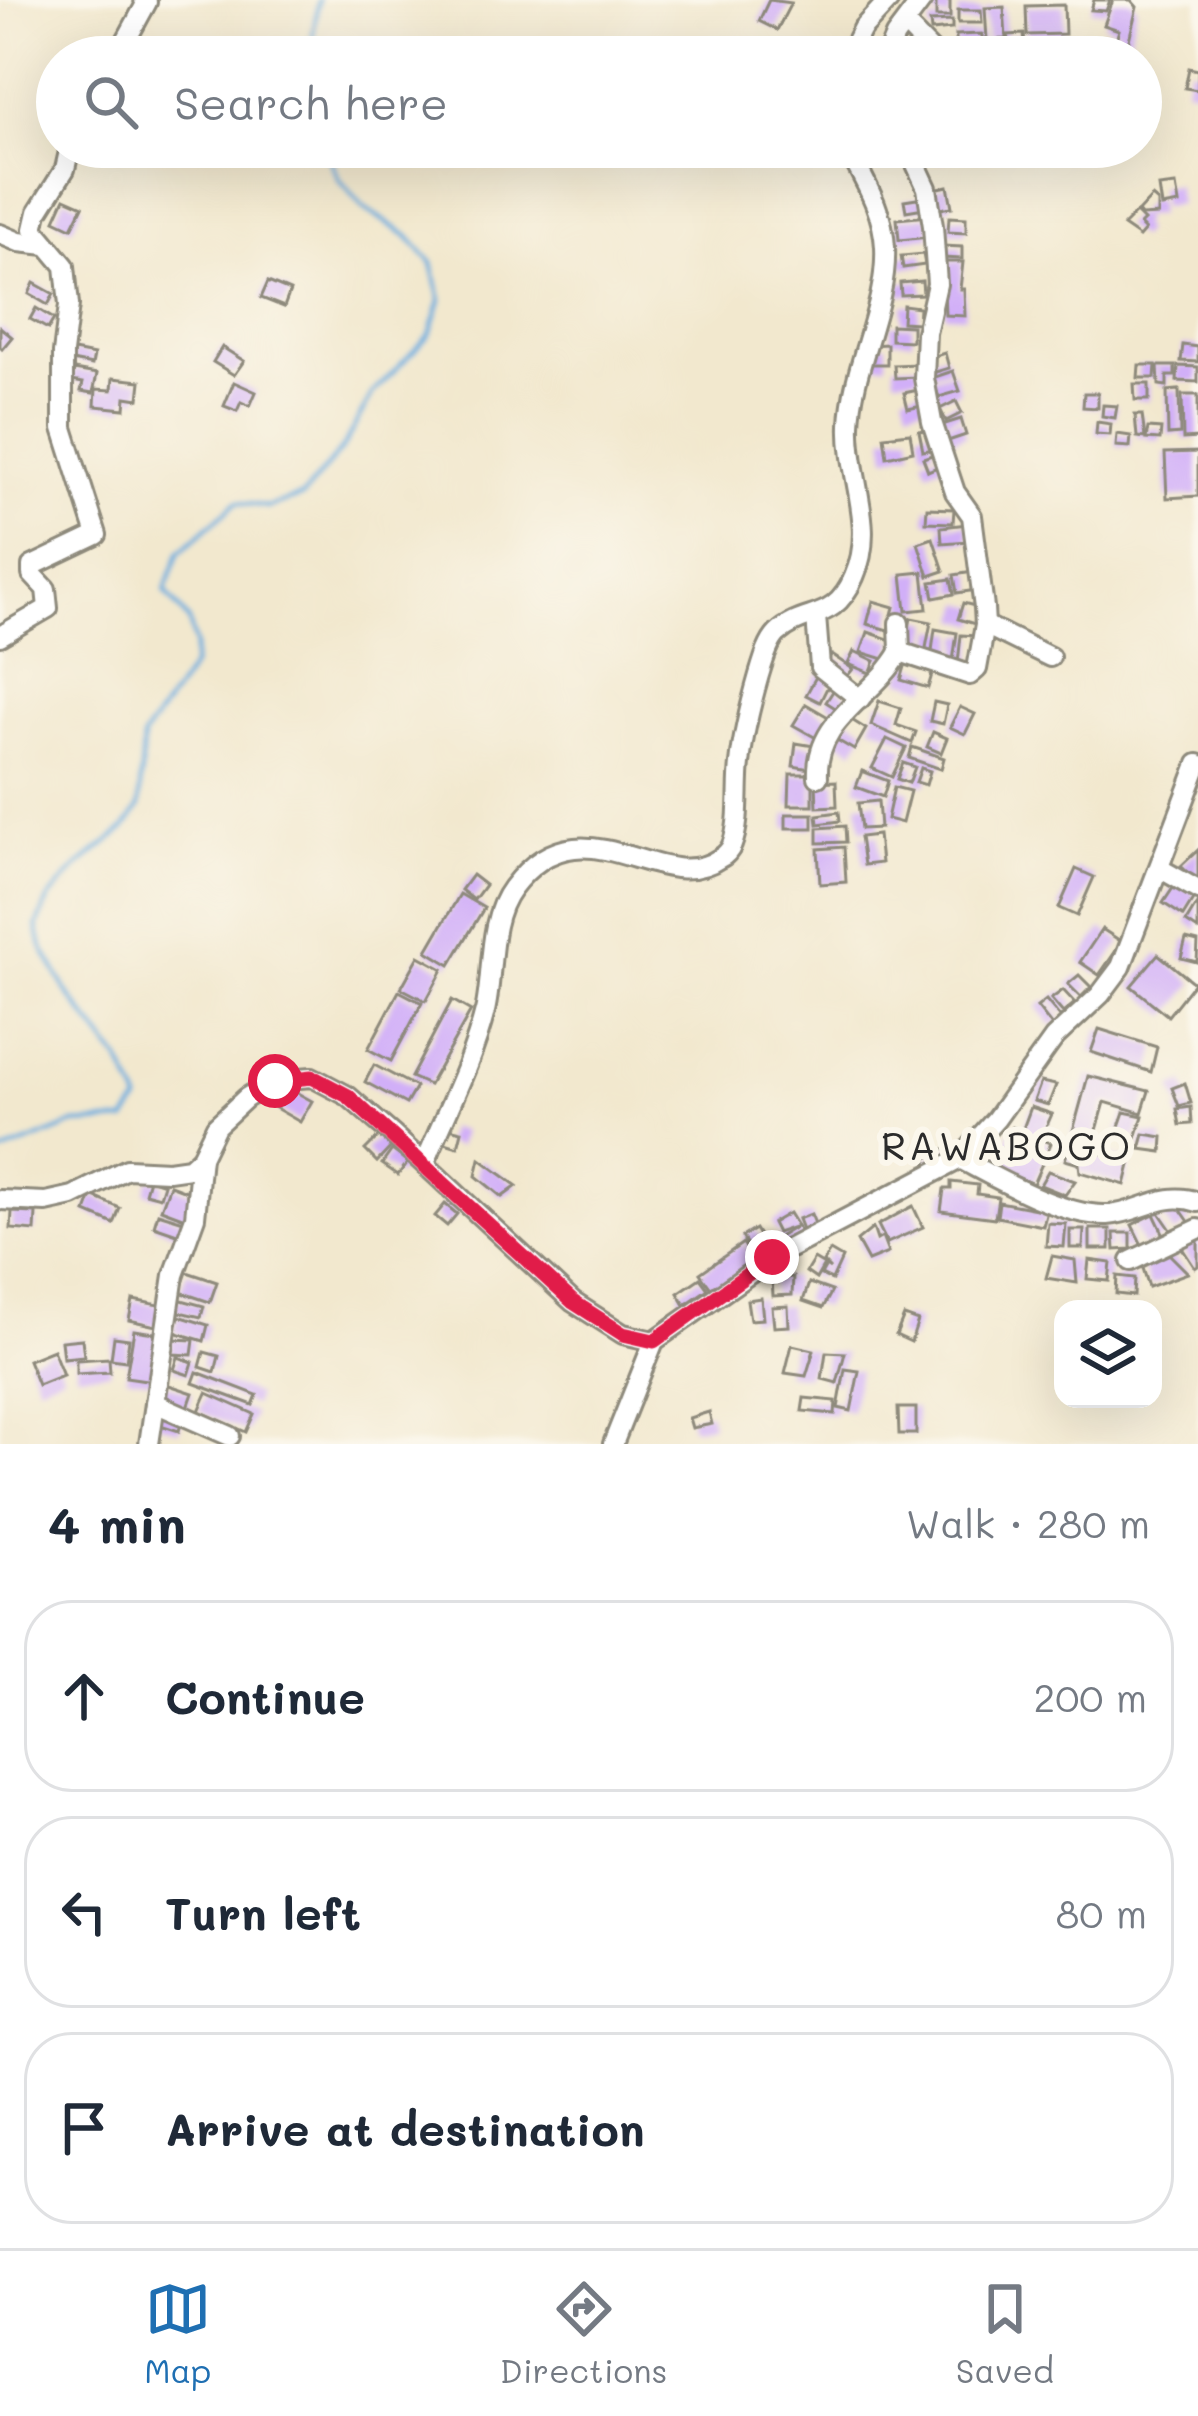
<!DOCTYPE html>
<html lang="en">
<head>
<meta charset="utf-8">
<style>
	body { margin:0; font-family:Mali,sans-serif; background:#f6f6f7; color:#1f2937 }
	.controls { position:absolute; right:36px; bottom:36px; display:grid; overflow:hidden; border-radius:24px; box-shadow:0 12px 48px #0002 }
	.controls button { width:108px; height:108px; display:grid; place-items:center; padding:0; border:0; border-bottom:3px solid #e0e1e3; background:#fff; color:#1f2937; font:60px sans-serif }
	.stop { position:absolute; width:36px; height:36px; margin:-27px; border:9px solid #e11d48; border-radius:50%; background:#fff }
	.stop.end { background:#e11d48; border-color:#fff; box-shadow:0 3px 12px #0008 }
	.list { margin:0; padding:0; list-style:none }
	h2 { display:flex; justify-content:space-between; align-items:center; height:156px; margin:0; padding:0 48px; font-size:51px }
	h2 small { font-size:39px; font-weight:400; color:#747a83 }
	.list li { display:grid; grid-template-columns:78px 1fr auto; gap:36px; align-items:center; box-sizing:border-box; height:192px; margin:0 24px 24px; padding:0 24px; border:3px solid #e0e1e3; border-radius:48px }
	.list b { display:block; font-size:45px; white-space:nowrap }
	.list em { font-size:39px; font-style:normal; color:#747a83 }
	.icon { flex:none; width:66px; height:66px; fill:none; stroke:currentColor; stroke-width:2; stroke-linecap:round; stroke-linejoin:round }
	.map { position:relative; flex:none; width:1198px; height:1444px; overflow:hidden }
	.search { position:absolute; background:#fff; box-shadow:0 12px 48px #0002; left:36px; right:36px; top:36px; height:132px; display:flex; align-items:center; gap:30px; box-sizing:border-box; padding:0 42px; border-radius:66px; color:#747a83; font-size:45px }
	.sheet { height:804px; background:#fff }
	nav { display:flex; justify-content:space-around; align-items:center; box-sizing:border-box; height:168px; border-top:3px solid #e0e1e3; background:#fff; font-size:33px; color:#747a83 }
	nav a { display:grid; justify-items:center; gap:6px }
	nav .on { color:#1f6fb2 }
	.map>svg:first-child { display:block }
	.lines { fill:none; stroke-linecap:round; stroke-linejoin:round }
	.stream { stroke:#69addf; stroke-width:4.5 }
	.building { fill:#d1aff8 }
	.minor-casing { stroke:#8e8a7c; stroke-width:24 }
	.minor { stroke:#fff; stroke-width:18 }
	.route { stroke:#e11d48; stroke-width:15 }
	.labels { text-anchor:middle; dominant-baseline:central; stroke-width:12; stroke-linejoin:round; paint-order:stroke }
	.quarter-label { font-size:39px; letter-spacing:3px; fill:#2b2b2b; stroke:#fbf7ec }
</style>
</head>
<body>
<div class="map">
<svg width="1198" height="1444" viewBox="0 0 1198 1444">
	<rect width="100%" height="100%" fill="#fbf7ec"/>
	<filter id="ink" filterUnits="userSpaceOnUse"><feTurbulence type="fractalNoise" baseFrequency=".00833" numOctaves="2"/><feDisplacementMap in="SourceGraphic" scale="24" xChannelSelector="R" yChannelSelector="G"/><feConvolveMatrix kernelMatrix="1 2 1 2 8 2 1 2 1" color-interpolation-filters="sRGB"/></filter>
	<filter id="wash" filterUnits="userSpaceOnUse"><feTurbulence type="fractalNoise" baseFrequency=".004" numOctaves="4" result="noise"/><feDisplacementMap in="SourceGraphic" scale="48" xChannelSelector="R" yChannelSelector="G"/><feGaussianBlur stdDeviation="2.7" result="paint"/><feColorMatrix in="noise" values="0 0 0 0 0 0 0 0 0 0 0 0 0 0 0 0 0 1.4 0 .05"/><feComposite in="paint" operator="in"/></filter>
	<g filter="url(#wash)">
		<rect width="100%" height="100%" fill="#f2e8ce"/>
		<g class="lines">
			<g class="stream">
				<polyline points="310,57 318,0"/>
				<polyline points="0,1154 74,1124 126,1121 140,1101 120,1061 69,995 42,947 37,926 49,898 76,868 125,828 139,807 143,737 192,667 195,645 189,621 165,591 179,553 237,502 268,507 303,496 343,447 373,393 430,334 441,300 432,263 408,236 364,208 339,179 324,147"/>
			</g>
		</g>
		<g id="blocks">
			<g class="building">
				<polygon points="769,0 791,3 777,30 759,21"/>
				<rect x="936" y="0" width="14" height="17"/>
				<polygon points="1094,0 1110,0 1106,11 1091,10"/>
				<polygon points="1113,0 1131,0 1137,7 1128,44 1116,40 1119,30 1104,25"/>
				<polygon points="1064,5 1065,34 1027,35 1026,6"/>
				<polygon points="1004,7 1006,39 987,40 985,8"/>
				<polygon points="958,10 981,10 982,23 958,23"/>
				<polygon points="952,21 952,29 931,31 930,22"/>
				<polygon points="982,34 982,57 956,57 956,35"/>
				<polygon points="1024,34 1025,45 1009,43 1008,35"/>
				<polygon points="1189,68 1198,70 1198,90 1185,88"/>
				<polygon points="921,147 952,147 943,163 919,150"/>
				<polygon points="1176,185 1179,204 1162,207 1159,187"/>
				<polygon points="948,186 952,207 938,209 934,189"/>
				<polygon points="923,197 924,208 906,211 904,200"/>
				<polygon points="1152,197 1158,202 1158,215 1141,216 1138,212"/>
				<polygon points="65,198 83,206 72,228 55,220"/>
				<polygon points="1136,213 1144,221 1140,225 1145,230 1139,237 1123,226"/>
				<polygon points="928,216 930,237 899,240 897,219"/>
				<polygon points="949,217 966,218 966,233 948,232"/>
				<polygon points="942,246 962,247 962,259 942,258"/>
				<polygon points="923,254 925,265 903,268 901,256"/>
				<polygon points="943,262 963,262 960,289 964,289 965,316 945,315"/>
				<polygon points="922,281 923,294 901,295 900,283"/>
				<polygon points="268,282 290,291 284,307 261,298"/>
				<polygon points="34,283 54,294 48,305 29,294"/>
				<polygon points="903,305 919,307 918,323 902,322"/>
				<polygon points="36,308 54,319 48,329 30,319"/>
				<polygon points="891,325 912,326 912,341 891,340"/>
				<polygon points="0,327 12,337 2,349 0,347"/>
				<polygon points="887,344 887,364 870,364 870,345"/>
				<polygon points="1183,345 1198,347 1198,362 1181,361"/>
				<polygon points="222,347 244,361 234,375 213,362"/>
				<polygon points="74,351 94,355 92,365 72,361"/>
				<polygon points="945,353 949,368 929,374 925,359"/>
				<polygon points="918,364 918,377 895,378 894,365"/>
				<polygon points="1139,365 1156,365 1155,378 1138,378"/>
				<polygon points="1158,366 1175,366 1175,376 1167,376 1167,386 1159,385"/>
				<polygon points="1178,366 1198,367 1198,382 1177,381"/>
				<polygon points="74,370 97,374 93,393 81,391 83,383 72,381"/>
				<polygon points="953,371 960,391 939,397 932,378"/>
				<polygon points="113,378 141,381 139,399 126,397 125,409 95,406 96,389 112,390"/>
				<polygon points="234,382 256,392 250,406 241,402 237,411 224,406"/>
				<polygon points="1134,384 1149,384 1149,400 1135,400"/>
				<polygon points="923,389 926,405 908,409 904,393"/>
				<polygon points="1179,390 1180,434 1168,435 1167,391"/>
				<polygon points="1084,393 1098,393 1098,408 1083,407"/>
				<polygon points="1182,395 1198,395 1198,438 1183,439"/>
				<polygon points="956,401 962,413 946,421 940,409"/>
				<polygon points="1103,405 1117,406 1115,418 1102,416"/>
				<polygon points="1135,415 1142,415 1145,438 1137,437"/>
				<polygon points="961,419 966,435 948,441 942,425"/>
				<polygon points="1097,422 1111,424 1110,435 1096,434"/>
				<polygon points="1148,428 1161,429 1160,440 1146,439"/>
				<polygon points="930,429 934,449 923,451 919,431"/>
				<polygon points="910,433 913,451 887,457 884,436"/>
				<polygon points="1117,434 1131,436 1130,447 1116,446"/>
				<polygon points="1198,452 1198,496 1167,498 1165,453"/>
				<polygon points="938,453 942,465 928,471 923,458"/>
				<polygon points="927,508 954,509 953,523 926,522"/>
				<polygon points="968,524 969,541 942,543 941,527"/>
				<polygon points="933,538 944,571 929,576 918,543"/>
				<polygon points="923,572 927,609 906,611 902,574"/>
				<polygon points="973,572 976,590 957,593 954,575"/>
				<polygon points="951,579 954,594 934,598 931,582"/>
				<polygon points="873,601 894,607 888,630 867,624"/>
				<polygon points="963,603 983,608 978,625 958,619"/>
				<polygon points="911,618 931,622 925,653 905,649"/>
				<polygon points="935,629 957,633 953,661 931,658"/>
				<polygon points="868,632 894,641 887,660 861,652"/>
				<polygon points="961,635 976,636 972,665 958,663"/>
				<polygon points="854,651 875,661 870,673 848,664"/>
				<polygon points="832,655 853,669 845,679 824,665"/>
				<polygon points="906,663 933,671 928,688 901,680"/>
				<polygon points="818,673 831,680 820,702 806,695"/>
				<polygon points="835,688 849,697 840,711 826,702"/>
				<polygon points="879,701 901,708 896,725 916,732 912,743 871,725"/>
				<polygon points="934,702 947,705 943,724 930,721"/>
				<polygon points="806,704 830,718 818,739 793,725"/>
				<polygon points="960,707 975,714 965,734 950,727"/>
				<polygon points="850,719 866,729 854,750 837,740"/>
				<polygon points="933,732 947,738 941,753 927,747"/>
				<polygon points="887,739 906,748 892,777 872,768"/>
				<polygon points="796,743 814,746 810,769 793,766"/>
				<polygon points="912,747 944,758 941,769 909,758"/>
				<polygon points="903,763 915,767 909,783 897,779"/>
				<polygon points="921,768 930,771 926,785 916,782"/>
				<polygon points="862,771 888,781 883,797 856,787"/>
				<polygon points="790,774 813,774 813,805 789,805"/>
				<polygon points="836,781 837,806 817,807 816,782"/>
				<polygon points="894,787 910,791 902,823 887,819"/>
				<polygon points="878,801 880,828 861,829 858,803"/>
				<polygon points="839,812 840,821 818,824 817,815"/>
				<rect x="786" y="814" width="27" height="14"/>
				<polygon points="845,826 846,842 818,843 818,828"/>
				<polygon points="878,835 881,863 864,865 860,837"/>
				<polygon points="844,847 846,882 820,884 818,849"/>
				<polygon points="1198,850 1198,883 1181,866"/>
				<polygon points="1076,869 1094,877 1077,916 1059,908"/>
				<polygon points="472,875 485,885 474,900 461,890"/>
				<polygon points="1177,882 1196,895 1183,916 1163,903"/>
				<polygon points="460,894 484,908 450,965 427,951"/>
				<polygon points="1198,902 1198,930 1186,922"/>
				<polygon points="1102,929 1122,942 1099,975 1080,962"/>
				<polygon points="1186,939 1198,942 1197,962 1181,958"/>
				<polygon points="1158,954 1194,983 1168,1016 1131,986"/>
				<polygon points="419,956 443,969 426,1001 401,988"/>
				<polygon points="1079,975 1091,987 1081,997 1068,984"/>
				<polygon points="1063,990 1075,1003 1063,1013 1051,999"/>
				<polygon points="399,991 422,1003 391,1061 368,1049"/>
				<polygon points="452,1000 471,1011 429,1085 411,1077"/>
				<polygon points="1046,1000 1061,1018 1052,1026 1037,1007"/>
				<polygon points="1099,1029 1157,1047 1151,1072 1091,1052"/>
				<polygon points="374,1065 416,1087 406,1104 365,1082"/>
				<polygon points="1088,1076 1149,1091 1142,1113 1105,1102 1091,1151 1131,1161 1125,1185 1080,1172 1079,1164 1065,1160"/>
				<polygon points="1041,1082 1056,1085 1048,1105 1034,1101"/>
				<polygon points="1185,1083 1191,1103 1179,1106 1172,1088"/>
				<polygon points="283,1085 312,1101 300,1122 272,1106"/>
				<polygon points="1031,1107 1052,1114 1041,1139 1051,1143 1033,1184 994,1168 1012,1127 1022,1131"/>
				<polygon points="1191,1107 1192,1124 1180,1125 1177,1109"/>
				<polygon points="1124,1112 1143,1116 1136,1138 1117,1132"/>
				<polygon points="449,1128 462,1131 458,1147 445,1143"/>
				<polygon points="1144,1134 1163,1137 1162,1152 1140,1149"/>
				<polygon points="380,1135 392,1146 377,1162 365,1150"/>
				<polygon points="952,1145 958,1157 930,1169 925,1159"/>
				<polygon points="392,1150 408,1162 398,1175 382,1164"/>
				<polygon points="480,1159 517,1186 502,1197 476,1176"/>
				<polygon points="1048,1171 1075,1181 1065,1195 1040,1185"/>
				<polygon points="149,1179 164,1184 160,1197 145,1193"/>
				<polygon points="951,1182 978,1185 977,1194 998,1197 995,1218 941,1211 944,1189 951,1189"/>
				<polygon points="170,1185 194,1194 185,1218 161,1209"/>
				<polygon points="92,1196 120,1208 114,1224 86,1212"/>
				<polygon points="1174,1200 1190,1223 1174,1234 1158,1211"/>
				<polygon points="999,1202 1047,1211 1043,1226 997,1217"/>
				<polygon points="445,1204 457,1214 447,1226 435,1216"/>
				<polygon points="913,1206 923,1227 887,1243 878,1225"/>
				<polygon points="12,1212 36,1213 35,1231 11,1229"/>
				<polygon points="158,1213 187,1222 183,1236 154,1226"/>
				<polygon points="789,1213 797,1226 777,1233 772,1223"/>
				<polygon points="811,1214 818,1231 805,1237 798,1219"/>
				<polygon points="1154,1214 1165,1237 1143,1247 1132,1225"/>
				<polygon points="1048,1223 1066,1224 1064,1247 1046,1246"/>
				<polygon points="797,1226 804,1238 785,1248 777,1238"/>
				<polygon points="873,1228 877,1240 882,1237 888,1253 868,1261 857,1241"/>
				<polygon points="755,1229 771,1255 759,1263 742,1237"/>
				<rect x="1090" y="1229" width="20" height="20"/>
				<polygon points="1070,1230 1084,1230 1083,1248 1070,1248"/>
				<polygon points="1114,1233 1131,1233 1131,1249 1115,1250"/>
				<polygon points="1198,1238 1198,1266 1195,1268 1182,1248"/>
				<polygon points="743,1243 756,1264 715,1294 700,1273"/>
				<polygon points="830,1251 842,1258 832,1280 821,1275 826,1266 830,1269 823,1262"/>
				<polygon points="1168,1253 1188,1273 1149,1287 1142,1265"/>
				<polygon points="1052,1256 1075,1260 1077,1283 1046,1278"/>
				<polygon points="814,1259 824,1265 816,1279 806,1272"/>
				<polygon points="1089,1260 1111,1263 1109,1281 1087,1279"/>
				<polygon points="187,1272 217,1282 210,1302 180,1292"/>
				<polygon points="1117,1276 1135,1278 1134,1296 1116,1294"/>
				<polygon points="793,1277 792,1295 773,1296 772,1278"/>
				<polygon points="700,1278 708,1289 685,1305 678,1293"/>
				<polygon points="809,1283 832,1291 823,1308 803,1301"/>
				<polygon points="761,1298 763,1319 750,1320 747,1300"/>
				<polygon points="178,1299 204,1306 201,1317 175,1311"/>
				<polygon points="133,1300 169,1307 165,1328 129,1320"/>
				<polygon points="788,1306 789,1326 774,1327 772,1307"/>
				<polygon points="179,1316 208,1325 204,1341 174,1332"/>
				<polygon points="904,1316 918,1321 911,1342 896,1335"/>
				<polygon points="134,1330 161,1334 153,1381 126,1377"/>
				<polygon points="114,1337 129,1339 126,1361 111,1359"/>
				<polygon points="82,1339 84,1356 63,1358 61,1341"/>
				<polygon points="172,1339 194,1340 192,1355 171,1354"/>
				<polygon points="792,1345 814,1350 806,1376 785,1373"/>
				<polygon points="53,1350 63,1375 38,1385 28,1360"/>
				<polygon points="204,1352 219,1356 215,1372 200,1367"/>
				<polygon points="826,1352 845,1353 837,1383 822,1379"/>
				<polygon points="178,1357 193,1362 189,1375 174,1370"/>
				<polygon points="109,1358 110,1372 76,1374 76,1360"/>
				<polygon points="845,1369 859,1371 851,1411 838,1408"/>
				<polygon points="197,1372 257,1395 253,1405 193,1383"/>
				<polygon points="163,1383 193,1393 187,1410 158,1400"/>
				<polygon points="207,1393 254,1414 246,1432 199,1411"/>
				<polygon points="804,1398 836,1401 835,1414 802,1411"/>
				<polygon points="156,1408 183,1416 179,1431 151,1422"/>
				<polygon points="898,1408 916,1408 916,1434 899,1434"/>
				<polygon points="709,1412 712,1424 692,1428 689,1418"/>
			</g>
		</g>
	</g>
	<g filter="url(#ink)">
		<use href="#blocks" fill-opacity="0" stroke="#8e8a7c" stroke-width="3"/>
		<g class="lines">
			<g class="minor-casing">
				<g id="minor">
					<polyline points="905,24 937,57"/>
					<polyline points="117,57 147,2 144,0"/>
					<polyline points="848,57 862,29 889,0"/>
					<polyline points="886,57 895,36 922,0"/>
					<polyline points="0,234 19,242 46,245"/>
					<polyline points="816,616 820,667 860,699"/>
					<polyline points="899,623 900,652"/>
					<polyline points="985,625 1050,657"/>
					<polyline points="0,636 48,608 46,589 32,574 32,566 97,535 63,428 63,353 69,305 65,266 34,229 38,212 65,169 70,147"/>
					<path d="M 818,777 C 815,718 874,698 900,652 L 970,675 L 977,669 L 985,625 L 984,608 L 972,516 L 955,492 L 932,422 L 924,378 L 926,333 L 937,284 L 933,226 L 927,188 L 908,147"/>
					<polyline points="1159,868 1198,890"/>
					<path d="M 960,1159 C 1000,1180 1063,1217 1108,1215 C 1141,1213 1163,1190 1198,1202"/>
					<path d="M 425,1163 C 445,1114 472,1063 485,1011 C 494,973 487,921 512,888 C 583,793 659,901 720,858 C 725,856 730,850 732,845 C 741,822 737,788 740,764 C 743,735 751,703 759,675 C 763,662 768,643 777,634 C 806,607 833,625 854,577 C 877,526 848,477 850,425 C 852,365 888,307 885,247 C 883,209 864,181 847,147"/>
					<polyline points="0,1200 46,1202 73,1196 127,1169 168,1171 189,1168 201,1157 216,1126 246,1098 275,1080 312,1077 348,1096 393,1135 573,1302 623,1334 654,1341"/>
					<polyline points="1131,1261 1198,1229"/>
					<polyline points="155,1403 230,1436"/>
					<polyline points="149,1444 174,1275 195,1217 201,1157"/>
					<polyline points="613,1444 654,1341 775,1256 960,1159 996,1119 1054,1038 1100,995 1121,967 1198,764"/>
				</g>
			</g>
			<use href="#minor" class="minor"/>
		</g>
	</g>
	<g class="lines" filter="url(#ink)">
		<polyline class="route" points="275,1081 312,1077 348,1096 573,1302 623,1334 654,1341 772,1257"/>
	</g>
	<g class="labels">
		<g class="quarter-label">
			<text x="1007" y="1144">RAWABOGO</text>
		</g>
	</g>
</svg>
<div class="controls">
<button><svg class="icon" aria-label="layers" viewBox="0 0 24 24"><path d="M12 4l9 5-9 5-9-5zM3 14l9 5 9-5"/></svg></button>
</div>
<div class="stop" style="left:275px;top:1081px"></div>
<div class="stop end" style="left:772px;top:1257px"></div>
<div class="search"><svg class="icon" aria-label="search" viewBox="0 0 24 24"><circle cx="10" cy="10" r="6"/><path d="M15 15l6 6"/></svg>Search here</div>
</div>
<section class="sheet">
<h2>4 min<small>Walk · 280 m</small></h2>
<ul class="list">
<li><svg class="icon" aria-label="ahead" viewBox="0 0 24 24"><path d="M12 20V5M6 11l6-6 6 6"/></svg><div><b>Continue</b></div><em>200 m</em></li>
<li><svg class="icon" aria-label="left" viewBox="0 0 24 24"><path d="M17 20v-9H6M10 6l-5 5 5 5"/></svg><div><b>Turn left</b></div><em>80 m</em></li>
<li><svg class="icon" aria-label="arrive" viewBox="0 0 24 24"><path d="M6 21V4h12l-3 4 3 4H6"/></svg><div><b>Arrive at destination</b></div></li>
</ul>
</section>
<nav>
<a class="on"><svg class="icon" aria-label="map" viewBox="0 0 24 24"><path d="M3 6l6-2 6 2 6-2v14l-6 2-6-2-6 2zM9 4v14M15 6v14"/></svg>Map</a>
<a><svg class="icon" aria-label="directions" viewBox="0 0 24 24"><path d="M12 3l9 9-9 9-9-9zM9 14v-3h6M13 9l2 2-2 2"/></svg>Directions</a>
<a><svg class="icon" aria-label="saved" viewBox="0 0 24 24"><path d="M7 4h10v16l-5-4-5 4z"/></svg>Saved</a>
</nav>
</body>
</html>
